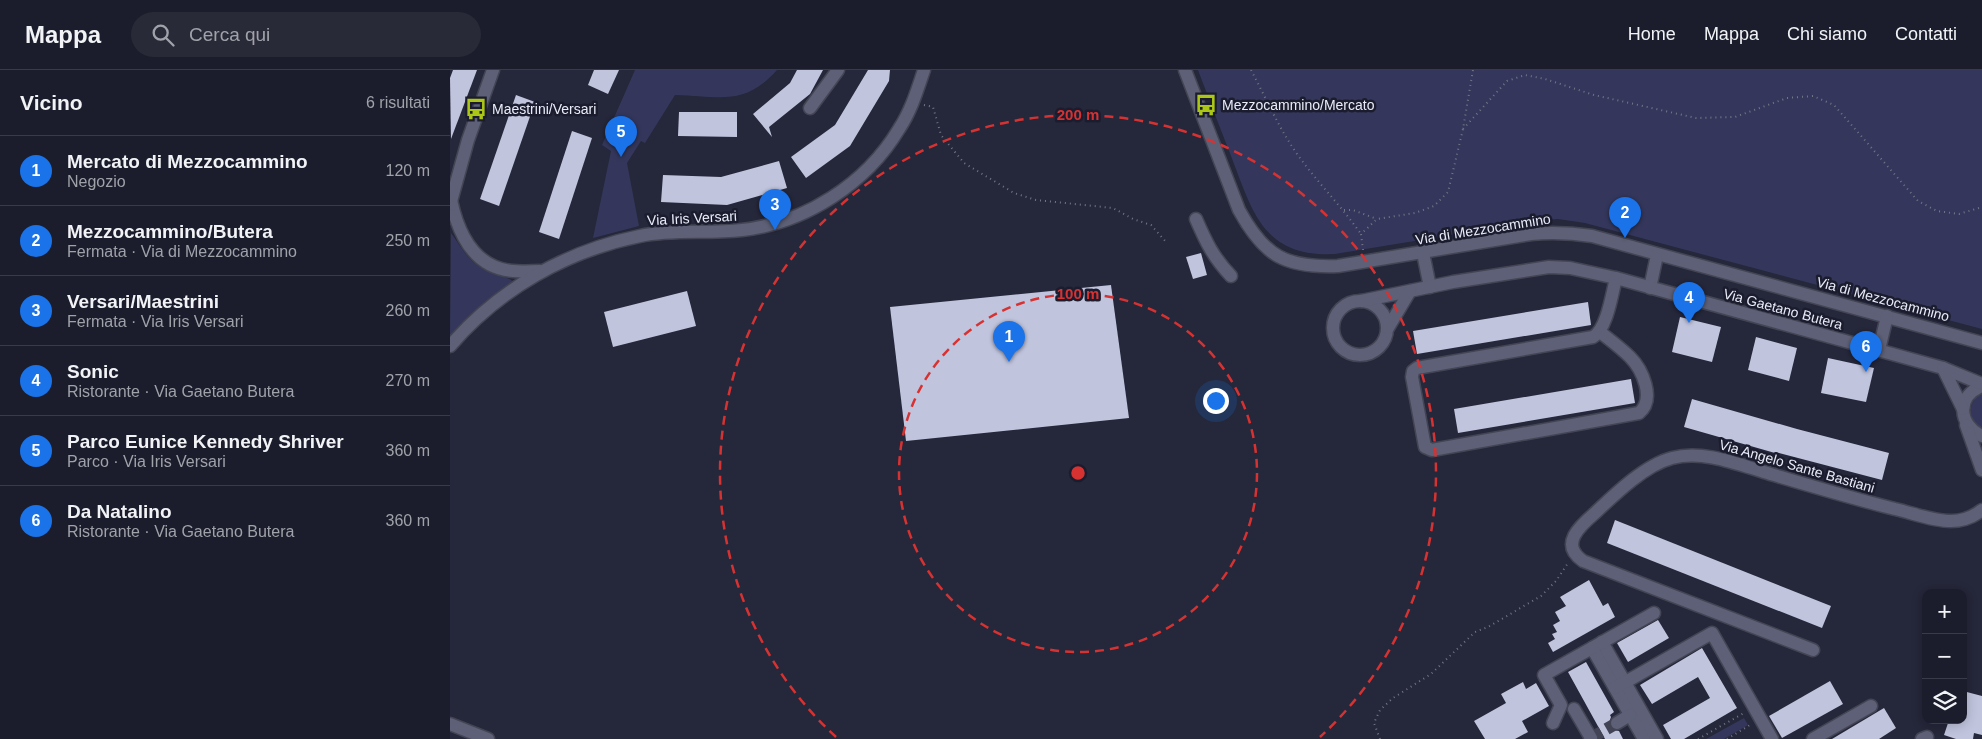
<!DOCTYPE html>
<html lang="it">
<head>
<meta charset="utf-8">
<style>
	body { margin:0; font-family:Helvetica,sans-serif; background:#292a38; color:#f1f3f6 }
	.controls { position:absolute; right:15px; bottom:15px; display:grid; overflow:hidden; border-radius:10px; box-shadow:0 2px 12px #0003 }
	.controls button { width:45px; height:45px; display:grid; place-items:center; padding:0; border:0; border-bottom:1px solid #3a3b48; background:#1c1d2c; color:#f1f3f6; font:25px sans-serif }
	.you { position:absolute; left:765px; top:330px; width:18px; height:18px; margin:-12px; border:4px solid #fff; border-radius:50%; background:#1a73e8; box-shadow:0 0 0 8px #1a73e833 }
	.badge { display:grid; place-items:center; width:32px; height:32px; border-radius:50%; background:#1a73e8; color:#fff; font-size:16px; font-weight:700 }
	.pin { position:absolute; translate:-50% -41px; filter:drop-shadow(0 1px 2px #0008) }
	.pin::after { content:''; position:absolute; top:26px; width:18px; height:15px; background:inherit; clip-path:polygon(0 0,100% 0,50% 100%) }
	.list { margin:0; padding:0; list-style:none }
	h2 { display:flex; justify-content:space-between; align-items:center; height:65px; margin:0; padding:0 20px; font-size:21px }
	h2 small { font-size:16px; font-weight:400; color:#a0a2a9 }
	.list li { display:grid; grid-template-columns:32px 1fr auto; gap:15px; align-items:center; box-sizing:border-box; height:70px; padding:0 20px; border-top:1px solid #3a3b48 }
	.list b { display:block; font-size:19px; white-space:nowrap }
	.list p { margin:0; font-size:16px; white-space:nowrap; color:#a0a2a9 }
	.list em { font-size:16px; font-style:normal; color:#a0a2a9 }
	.icon { flex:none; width:28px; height:28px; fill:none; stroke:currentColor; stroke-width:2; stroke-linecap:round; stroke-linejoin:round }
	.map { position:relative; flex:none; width:1532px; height:669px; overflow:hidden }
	header { display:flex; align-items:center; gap:30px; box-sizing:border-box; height:70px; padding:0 25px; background:#1c1d2c; border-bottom:1px solid #3a3b48 }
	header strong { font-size:24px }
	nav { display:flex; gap:28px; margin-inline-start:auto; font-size:18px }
	.search { width:350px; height:45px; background:#292a38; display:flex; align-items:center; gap:12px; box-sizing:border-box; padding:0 18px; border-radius:28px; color:#a0a2a9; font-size:19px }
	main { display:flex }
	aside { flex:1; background:#1c1d2c }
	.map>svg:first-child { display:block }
	.green { fill:#34375b }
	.building { fill:#c0c4dd }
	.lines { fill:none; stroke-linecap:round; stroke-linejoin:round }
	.minor-tunnel { stroke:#424456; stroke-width:12; stroke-dasharray:12 6; stroke-linecap:butt }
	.minor-casing { stroke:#434554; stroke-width:15 }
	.path { stroke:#747686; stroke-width:2; stroke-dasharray:1 4; stroke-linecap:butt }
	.minor { stroke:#5d6076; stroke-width:12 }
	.ring { fill:none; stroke:#d73232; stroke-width:2.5; stroke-dasharray:9 6 }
	.labels { text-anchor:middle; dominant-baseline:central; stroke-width:5; stroke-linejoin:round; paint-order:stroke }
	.poi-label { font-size:14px; fill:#e9ebf8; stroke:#1b1d2f; text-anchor:start }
	.street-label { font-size:14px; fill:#e9ebf8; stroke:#1b1d2f }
	.centre { fill:#d73232; stroke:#1b1d2f; stroke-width:2.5 }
	.ring-label { font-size:15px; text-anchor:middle; font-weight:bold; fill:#d73232; stroke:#1b1d2f; stroke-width:5; stroke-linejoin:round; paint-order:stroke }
</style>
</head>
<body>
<header>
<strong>Mappa</strong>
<div class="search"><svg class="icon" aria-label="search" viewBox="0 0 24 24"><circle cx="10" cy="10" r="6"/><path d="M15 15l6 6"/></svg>Cerca qui</div>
<nav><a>Home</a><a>Mappa</a><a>Chi siamo</a><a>Contatti</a></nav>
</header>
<main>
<aside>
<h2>Vicino<small>6 risultati</small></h2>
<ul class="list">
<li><span class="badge">1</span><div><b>Mercato di Mezzocammino</b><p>Negozio</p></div><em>120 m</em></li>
<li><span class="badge">2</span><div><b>Mezzocammino/Butera</b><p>Fermata · Via di Mezzocammino</p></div><em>250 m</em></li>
<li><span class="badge">3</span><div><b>Versari/Maestrini</b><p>Fermata · Via Iris Versari</p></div><em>260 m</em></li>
<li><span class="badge">4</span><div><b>Sonic</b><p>Ristorante · Via Gaetano Butera</p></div><em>270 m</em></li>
<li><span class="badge">5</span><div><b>Parco Eunice Kennedy Shriver</b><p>Parco · Via Iris Versari</p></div><em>360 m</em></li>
<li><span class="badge">6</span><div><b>Da Natalino</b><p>Ristorante · Via Gaetano Butera</p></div><em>360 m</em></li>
</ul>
</aside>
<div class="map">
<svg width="1532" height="669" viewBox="0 0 1532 669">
	<rect width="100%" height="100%" fill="#25273a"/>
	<g class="green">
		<path d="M 185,0 L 327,0 C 294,37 270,26 225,25 L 195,73 L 191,71 L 177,93 L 189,156 L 143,168 L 161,81 L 152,75 Z"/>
		<path d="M 748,0 L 1532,0 L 1532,259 L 1135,153 L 1108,149 L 1092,150 L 885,184 C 813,187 803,143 781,86 C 770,58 759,29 748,0 Z"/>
		<path d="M 1,163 C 10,175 16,188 30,197 C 38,202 59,207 62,211 L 14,252 L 0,268 Z"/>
		<path d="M 1532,323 L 1532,359 C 1517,349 1517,332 1532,323 Z"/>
		<polygon points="1294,648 1298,655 1274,669 1256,669"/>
	</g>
	<g class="building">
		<polygon points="3,0 27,0 1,69 0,8"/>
		<polygon points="144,0 169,0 158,24 138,15"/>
		<polygon points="347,0 373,0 360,24 319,57 322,67 303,44 340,13"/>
		<polygon points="418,0 440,0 439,11 400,76 356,108 341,87 385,55"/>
		<polygon points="66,25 85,32 49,136 30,129"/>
		<polygon points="229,42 287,42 287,67 228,66"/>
		<polygon points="122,61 142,68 109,169 89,162"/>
		<polygon points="329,91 337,118 277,135 211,132 213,105 271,107"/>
		<polygon points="751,183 757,205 743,209 736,187"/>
		<polygon points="661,215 679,348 456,371 440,237"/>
		<polygon points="237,221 246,256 163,277 154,242"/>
		<polygon points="1138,232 1141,255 967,284 963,261"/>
		<polygon points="1230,247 1271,257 1262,292 1222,282"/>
		<polygon points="1306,267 1347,278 1339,311 1298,300"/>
		<polygon points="1378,288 1424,298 1416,332 1371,323"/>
		<polygon points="1181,309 1185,333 1008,363 1004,339"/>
		<polygon points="1242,329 1347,359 1439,383 1432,410 1325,382 1325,383 1234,357"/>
		<polygon points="1165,450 1381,536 1372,558 1157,473"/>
		<polygon points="1139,510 1153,536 1158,533 1165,547 1103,582 1098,573 1105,569 1102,564 1107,562 1103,555 1110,551 1105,542 1116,536 1110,527"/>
		<polygon points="1208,550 1219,568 1178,592 1167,573"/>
		<polygon points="1252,578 1287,638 1234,669 1221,669 1213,655 1260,628 1248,607 1202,634 1190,615"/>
		<polygon points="1136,592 1164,642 1160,645 1161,647 1159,653 1160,657 1164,660 1169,661 1173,669 1155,669 1118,602"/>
		<polygon points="1380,611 1393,634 1332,668 1319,646"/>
		<polygon points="1073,612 1076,619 1086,613 1099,636 1072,651 1078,662 1065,669 1035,669 1024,651 1056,633 1051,624"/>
		<polygon points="1513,621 1532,626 1532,665 1524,663 1523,669 1506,669 1494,665 1499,650 1513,650"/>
		<polygon points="1434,638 1446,658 1429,669 1382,669"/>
	</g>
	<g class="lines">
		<polyline class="minor-tunnel" points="1141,668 1167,653"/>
		<g class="minor-casing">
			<g id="minor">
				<path d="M 735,0 L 789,140 C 814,186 835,198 888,196 L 1081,164 C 1102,162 1122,163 1142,166 L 1532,273"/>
				<polyline points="360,38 388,0"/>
				<path d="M 1,130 C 8,163 24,198 63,201 C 72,202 81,201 90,201"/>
				<polyline points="0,135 18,70 43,0"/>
				<path d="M 746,149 C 756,172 763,187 781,206"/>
				<polyline points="973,183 980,217"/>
				<polyline points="1200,218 1207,185"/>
				<circle cx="910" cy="258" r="27"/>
				<polyline points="911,231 1003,212 1099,197 1120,198 1166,208 1493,298"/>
				<polyline points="938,258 960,221"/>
				<path d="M 1150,262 C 1160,270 1171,278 1180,287 C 1192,299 1206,329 1189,343 L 982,380 L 975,377 L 962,307 L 963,301 L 967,298 L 1143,267 C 1157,259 1162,224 1166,208"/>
				<path d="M 0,276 C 49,219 116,181 190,166 C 223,159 258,164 292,160 C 355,153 416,114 449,59 C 461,41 467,21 474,0"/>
				<polyline points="1429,280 1437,246"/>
				<path d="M 1532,316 C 1506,326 1508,355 1532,366"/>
				<polyline points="1513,339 1493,298 1532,314"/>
				<polyline points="1516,355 1532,400"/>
				<polyline points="1152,572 1207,669"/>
				<polyline points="1142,578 1194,669"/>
				<path d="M 1363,580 L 1133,491 C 1109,474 1130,456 1145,443 C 1165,424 1195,395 1222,388 C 1252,380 1285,393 1314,402 C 1358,415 1401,428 1445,439 C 1463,443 1482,451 1501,451 C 1512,451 1523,447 1532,440"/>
				<polyline points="1165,618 1262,563 1322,669"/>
				<polyline points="1124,639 1141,668 1140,669"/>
				<polyline points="1103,653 1111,635 1094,605 1204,543"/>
				<polyline points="1167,653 1180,645"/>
				<polyline points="0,654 38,669"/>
				<polyline points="1363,669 1421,636"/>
				<polyline points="1472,669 1477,667"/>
			</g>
		</g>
		<g class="path">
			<path d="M 801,0 C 817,30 830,61 850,88 C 869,114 892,137 911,164"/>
			<polyline points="474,35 483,37 491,65 514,93 564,123 586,130 663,138 683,149 701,155 717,173"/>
			<polyline points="1013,59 1057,11 1075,5 1095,9 1144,25 1246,48 1285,47 1337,28 1363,26 1384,35 1468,131 1487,141 1509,144 1532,137"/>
			<polyline points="894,140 903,140 927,149"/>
			<polyline points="913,180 911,164 927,149 965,143 984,136 998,122 1013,59 1023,0"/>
			<polyline points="930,669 924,653 930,640 943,628 981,604 1025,562 1038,557 1091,526 1106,511 1118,493"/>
			<polyline points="1248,669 1294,643"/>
			<polyline points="1277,669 1300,655"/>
		</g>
		<use href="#minor" class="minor"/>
	</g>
	<g class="ring">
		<circle cx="628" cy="403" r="179"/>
		<path d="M386 667A358 358 0 1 1 870 667"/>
	</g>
	<defs>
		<g id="bus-bare" transform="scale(1.725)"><path d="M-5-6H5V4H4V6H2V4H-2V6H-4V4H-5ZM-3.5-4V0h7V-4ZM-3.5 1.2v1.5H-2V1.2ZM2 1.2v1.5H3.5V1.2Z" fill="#abc615" stroke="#1b1d2f" stroke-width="2.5" paint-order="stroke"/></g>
	</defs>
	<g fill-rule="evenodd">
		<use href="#bus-bare" x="756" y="35"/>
		<use href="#bus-bare" x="26" y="39"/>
	</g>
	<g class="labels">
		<g class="poi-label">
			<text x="772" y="35">Mezzocammino/Mercato</text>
			<text x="42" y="39">Maestrini/Versari</text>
		</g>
		<g class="street-label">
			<text transform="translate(242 148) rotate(-3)">Via Iris Versari</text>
			<text transform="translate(1033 159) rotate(-9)">Via di Mezzocammino</text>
			<text transform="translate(1433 229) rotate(15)">Via di Mezzocammino</text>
			<text transform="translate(1333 239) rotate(15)">Via Gaetano Butera</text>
			<text transform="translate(1347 396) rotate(16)">Via Angelo Sante Bastiani</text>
		</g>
	</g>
	<circle cx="628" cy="403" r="8" class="centre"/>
	<g class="ring-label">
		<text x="628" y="50">200 m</text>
		<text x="628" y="229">100 m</text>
	</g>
</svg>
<div class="controls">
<button>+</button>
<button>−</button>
<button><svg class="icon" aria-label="layers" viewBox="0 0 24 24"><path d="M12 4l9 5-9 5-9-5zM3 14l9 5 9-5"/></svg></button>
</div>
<div class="you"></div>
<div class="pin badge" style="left:559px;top:292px">1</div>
<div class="pin badge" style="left:1175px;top:168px">2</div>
<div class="pin badge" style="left:325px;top:160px">3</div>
<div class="pin badge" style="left:1239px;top:253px">4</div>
<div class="pin badge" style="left:171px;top:87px">5</div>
<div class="pin badge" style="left:1416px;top:302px">6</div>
</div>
</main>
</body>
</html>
